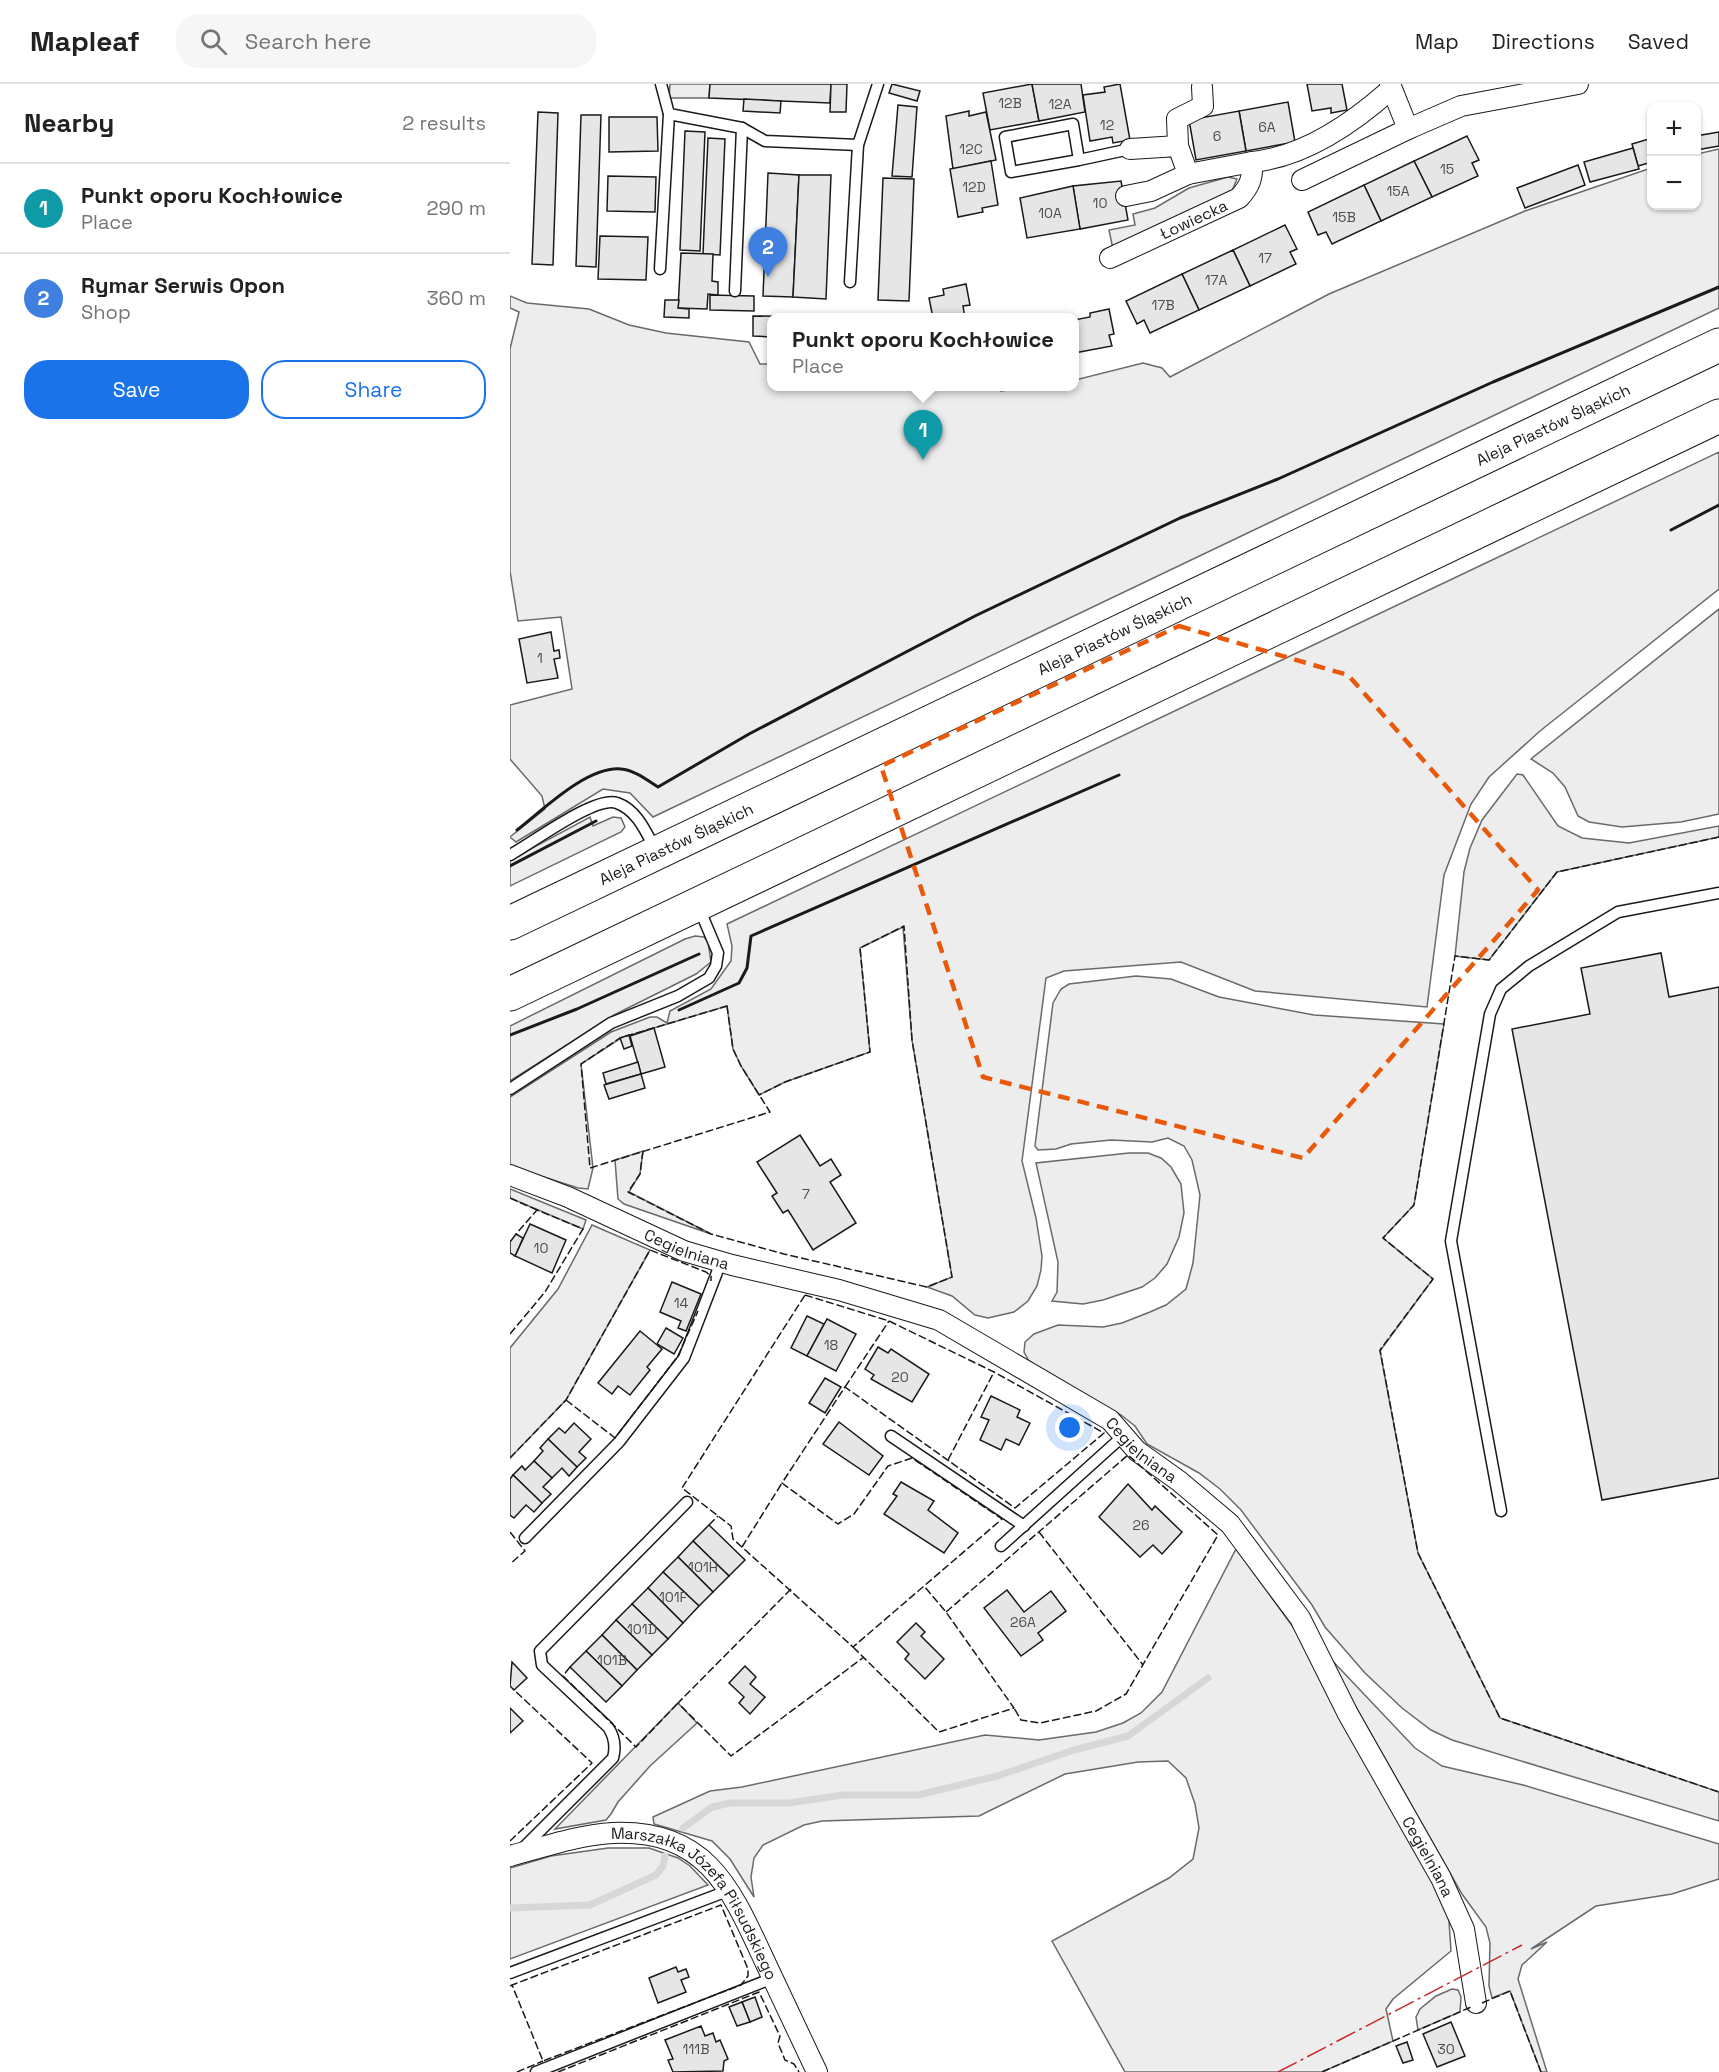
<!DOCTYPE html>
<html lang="en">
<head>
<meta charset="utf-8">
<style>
	body { margin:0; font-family:"Space Grotesk",sans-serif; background:#f6f6f6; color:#222 }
	.controls { position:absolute; right:18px; top:18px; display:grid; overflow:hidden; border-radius:12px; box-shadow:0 2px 4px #0004 }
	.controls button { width:54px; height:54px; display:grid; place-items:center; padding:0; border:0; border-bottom:2px solid #e0e0e0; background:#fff; color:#222; font:30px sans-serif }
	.you { position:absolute; left:560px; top:1344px; width:21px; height:21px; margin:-15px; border:4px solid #fff; border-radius:50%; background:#1a73e8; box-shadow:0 0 0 9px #1a73e833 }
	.badge { display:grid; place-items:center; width:39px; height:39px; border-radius:50%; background:#1a73e8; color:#fff; font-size:20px; font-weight:700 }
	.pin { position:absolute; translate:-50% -50px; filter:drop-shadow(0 2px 3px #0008) }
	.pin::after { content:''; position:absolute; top:32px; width:21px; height:18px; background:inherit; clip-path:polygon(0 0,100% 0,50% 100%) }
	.popup { position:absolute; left:257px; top:229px; width:312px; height:78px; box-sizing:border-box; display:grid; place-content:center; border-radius:12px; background:#fff; filter:drop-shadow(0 2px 4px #0005); font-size:20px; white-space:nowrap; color:#767676 }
	.popup b { font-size:22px; color:#222 }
	.popup::after { content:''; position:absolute; left:50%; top:100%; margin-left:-12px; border:12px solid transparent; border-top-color:#fff }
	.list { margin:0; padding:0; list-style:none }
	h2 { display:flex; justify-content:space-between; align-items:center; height:78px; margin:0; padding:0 24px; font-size:26px }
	h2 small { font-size:20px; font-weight:400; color:#767676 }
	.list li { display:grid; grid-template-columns:39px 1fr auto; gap:18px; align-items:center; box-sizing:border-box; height:90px; padding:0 24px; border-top:2px solid #e0e0e0 }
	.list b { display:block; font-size:22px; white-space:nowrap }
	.list p { margin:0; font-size:20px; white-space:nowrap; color:#767676 }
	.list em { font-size:20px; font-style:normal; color:#767676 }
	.actions { display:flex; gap:12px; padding:18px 24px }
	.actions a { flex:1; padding:14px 0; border:2px solid #1a73e8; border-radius:24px; text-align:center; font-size:21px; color:#1a73e8 }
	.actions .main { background:#1a73e8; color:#fff }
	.icon { flex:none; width:33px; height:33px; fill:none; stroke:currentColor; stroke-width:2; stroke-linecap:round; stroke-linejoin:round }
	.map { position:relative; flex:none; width:1209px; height:1988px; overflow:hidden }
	header { display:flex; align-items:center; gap:36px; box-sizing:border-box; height:84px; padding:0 30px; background:#fff; border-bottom:2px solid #e0e0e0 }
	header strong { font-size:28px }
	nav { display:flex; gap:33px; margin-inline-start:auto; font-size:21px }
	.search { width:420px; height:54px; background:#f6f6f6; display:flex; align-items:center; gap:15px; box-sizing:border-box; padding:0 21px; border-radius:24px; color:#767676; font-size:22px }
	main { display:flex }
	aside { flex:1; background:#fff }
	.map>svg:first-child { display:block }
	.built { fill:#ededed; stroke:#6a6a6a; stroke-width:1.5 }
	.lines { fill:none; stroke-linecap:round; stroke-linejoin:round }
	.stream { stroke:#d7d7d7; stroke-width:7 }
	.building { fill:#e6e6e6; stroke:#1a1a1a; stroke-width:1.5 }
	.lane-casing { stroke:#1a1a1a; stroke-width:13 }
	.street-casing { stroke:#1a1a1a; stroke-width:22 }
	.highway-casing { stroke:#1a1a1a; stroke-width:35 }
	.lane { stroke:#fff; stroke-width:10 }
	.street { stroke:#fff; stroke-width:20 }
	.highway { stroke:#fff; stroke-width:33 }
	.fence { stroke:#1a1a1a; stroke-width:1.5; stroke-dasharray:8 3; stroke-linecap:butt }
	.wall { stroke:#1a1a1a; stroke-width:3 }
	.power { stroke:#c62828; stroke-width:1.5; stroke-dasharray:21 4.5 3 4.5; stroke-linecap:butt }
	.marked { fill:none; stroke:#e8590c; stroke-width:4.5; stroke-dasharray:12 8; stroke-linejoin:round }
	.labels { text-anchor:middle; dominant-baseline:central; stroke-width:4.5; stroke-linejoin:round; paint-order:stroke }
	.number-label { font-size:14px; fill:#4d4d4d }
	.street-label { font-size:16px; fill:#1a1a1a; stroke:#fff }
</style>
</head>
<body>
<header>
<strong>Mapleaf</strong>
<div class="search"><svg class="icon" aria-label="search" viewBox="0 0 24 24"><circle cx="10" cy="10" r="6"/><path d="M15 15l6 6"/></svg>Search here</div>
<nav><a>Map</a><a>Directions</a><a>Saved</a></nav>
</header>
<main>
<aside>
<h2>Nearby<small>2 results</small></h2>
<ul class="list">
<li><span class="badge" style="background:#0f9aa8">1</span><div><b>Punkt oporu Kochłowice</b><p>Place</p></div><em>290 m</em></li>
<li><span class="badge" style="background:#3f7fe0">2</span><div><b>Rymar Serwis Opon</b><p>Shop</p></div><em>360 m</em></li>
</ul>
<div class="actions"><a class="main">Save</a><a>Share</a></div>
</aside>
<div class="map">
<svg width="1209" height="1988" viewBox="0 0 1209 1988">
	<rect width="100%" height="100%" fill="#fff"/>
	<g class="built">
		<polygon points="160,0 200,0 199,14 159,14"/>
		<polygon points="1209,65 1209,224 143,733 120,709 93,705 6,758 0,753 35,725 32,712 0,675 0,621 62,605 51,533 8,537 0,487 0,265 9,228 0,224 0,212 17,219 79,225 119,241 156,249 239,258 250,280 261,280 262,302 482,302 491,307 520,303 564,302 565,296 633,279 652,284 660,293 819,210 1015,127 1141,84 1142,122 1186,122 1187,70"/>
		<polygon points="718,93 727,95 721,109 603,165 599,146 625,141 623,130 645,124 679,104"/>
		<polygon points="1209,368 1209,505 1030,647 979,693 961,720 934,791 917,923 745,907 671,878 554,887 536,894 512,1077 526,1134 532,1172 531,1186 527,1202 518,1217 504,1228 478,1234 465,1231 442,1212 417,1203 442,1193 402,956 393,843 350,864 360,968 275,998 249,1011 231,982 223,965 217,922 111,954 71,980 83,1084 78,1105 68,1104 0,1082 0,1013 101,948 140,933 147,933 157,939 160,927 201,905 221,877 222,862 217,840"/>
		<polygon points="1209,525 1209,730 1171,738 1112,743 1079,738 1068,732 1055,703 1043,689 1021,675"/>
		<polygon points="1007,690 1013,691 1048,742 1072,754 1119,759 1209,742 1209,753 1047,788 979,876 945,872 954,788 960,764 972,736"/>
		<polygon points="80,733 83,742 103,733 111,734 115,743 111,748 0,802 0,776"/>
		<polygon points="185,852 194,853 198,858 201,878 186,890 104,931 0,997 0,942 175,855"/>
		<polygon points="626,892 661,895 709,913 804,931 934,940 904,1121 873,1154 923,1195 870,1267 908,1469 990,1634 1209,1708 1209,1737 942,1656 921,1646 892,1624 855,1589 815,1543 802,1521 731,1426 710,1405 689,1389 637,1360 625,1342 611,1331 520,1279 514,1268 515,1258 524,1250 548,1241 593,1243 612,1239 640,1228 656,1221 676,1205 683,1179 690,1111 682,1076 674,1062 658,1054 642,1058 601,1056 561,1060 546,1065 528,1066 525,1062 543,919 551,905 559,900"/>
		<polygon points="133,1067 130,1090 119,1108 201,1150 114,1120 108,1115 105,1076"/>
		<polygon points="619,1069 638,1069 651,1074 661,1083 671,1100 674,1129 669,1153 657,1180 645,1194 632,1203 593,1216 573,1220 542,1217 547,1208 548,1178 526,1079"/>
		<polygon points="0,1105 76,1136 73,1145 0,1114"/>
		<polygon points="82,1141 140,1166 56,1316 0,1374 0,1264 48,1205"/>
		<polygon points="726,1465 786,1547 938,1823 941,1867 883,1915 876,1925 883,1957 812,1988 615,1988 542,1857 659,1794 683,1775 689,1744 685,1720 676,1694 658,1677 628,1678 555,1690 469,1732 312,1737 294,1741 253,1761 244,1774 241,1793 244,1813 220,1775 202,1757 144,1740 143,1733 200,1707 232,1703 475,1651 529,1656 586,1648 613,1639 631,1629 652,1608"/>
		<polygon points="816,1570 905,1664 932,1682 1013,1701 1209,1760 1209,1795 1162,1810 1086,1822 1021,1865 1037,1858 1012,1881 1008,1895 1037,1988 1031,1988 1000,1907 982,1914 979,1902 980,1859 976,1843 952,1810"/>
		<polygon points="168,1619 187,1639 140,1682 108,1718 101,1730 96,1736 45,1745"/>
		<polygon points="98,1764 139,1764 168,1774 180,1782 198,1801 0,1875 0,1784 41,1772"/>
		<polygon points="942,1905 948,1906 951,1913 950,1928 908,1946 906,1933 910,1925 926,1912"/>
	</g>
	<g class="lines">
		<g class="stream">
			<polyline points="173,1744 202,1723 220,1719 279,1719 333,1711 408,1711 487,1692 564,1666 618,1652 698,1594"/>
			<polyline points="0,1824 80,1821 146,1791 153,1782 155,1772"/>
		</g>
	</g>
	<g class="building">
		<polygon points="200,0 321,0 320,19 199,14"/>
		<polygon points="321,0 337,0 336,28 320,28"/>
		<polygon points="382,0 410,7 407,17 379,9"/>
		<polygon points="522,0 529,37 480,46 473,9"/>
		<polygon points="522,0 571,0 575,28 529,37"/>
		<polygon points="610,0 620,56 603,59 602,53 580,57 573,11 595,8 594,3"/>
		<polygon points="797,0 832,0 837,26 821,29 821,24 802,27"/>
		<polygon points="234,15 271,17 270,29 233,27"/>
		<polygon points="778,18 785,58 736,67 729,27"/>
		<polygon points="388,21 407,23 402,93 382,92"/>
		<polygon points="459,27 459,32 476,28 486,76 443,85 436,32"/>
		<polygon points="729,27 736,67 686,76 679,36"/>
		<polygon points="28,28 48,29 43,181 22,180"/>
		<polygon points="71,31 91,31 86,183 66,182"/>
		<polygon points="99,33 147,33 148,67 99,68"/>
		<polygon points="175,47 195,48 190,167 170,166"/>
		<polygon points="1209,48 1209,62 1186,66 1186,52"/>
		<polygon points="957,52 969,76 962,79 968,92 922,113 904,77"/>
		<polygon points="198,54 215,55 210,171 193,170"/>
		<polygon points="1142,54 1142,78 1128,82 1122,60"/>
		<polygon points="1123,64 1129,85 1080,98 1074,78"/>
		<polygon points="481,77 488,121 472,124 473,128 448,133 440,85"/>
		<polygon points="904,77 922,113 871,137 854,101"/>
		<polygon points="1068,81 1075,101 1015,124 1007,104"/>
		<polygon points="258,89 289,91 283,213 253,212"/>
		<polygon points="289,91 321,91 316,215 283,213"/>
		<polygon points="98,92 146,93 145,128 97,127"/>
		<polygon points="373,94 404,95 399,217 368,216"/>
		<polygon points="611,97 618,136 570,145 563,102"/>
		<polygon points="854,101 871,137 822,160 816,148 808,151 798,128"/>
		<polygon points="563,102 570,145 517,154 510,114"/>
		<polygon points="775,141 787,165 780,168 786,180 740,202 723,166"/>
		<polygon points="90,152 138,153 136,196 88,195"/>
		<polygon points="723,166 740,202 689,226 672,190"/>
		<polygon points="171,169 203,170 202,197 208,198 208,211 198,210 197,225 168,224"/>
		<polygon points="672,190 689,226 640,249 634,236 627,240 616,217"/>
		<polygon points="456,200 460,221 453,222 455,234 423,234 419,214 434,211 433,205"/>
		<polygon points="200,211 244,212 244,227 200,226"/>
		<polygon points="155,216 169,216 168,224 179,225 179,234 154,233"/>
		<polygon points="599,225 604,250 599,251 602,262 564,269 564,236 580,233 580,229"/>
		<polygon points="243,232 331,233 331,234 262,234 262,253 243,252"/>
		<polygon points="41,548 44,567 49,566 50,574 44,575 48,594 17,599 9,555"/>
		<polygon points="1151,869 1159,913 1209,903 1209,1394 1092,1416 1002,945 1080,930 1071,884"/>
		<polygon points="144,944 155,983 131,990 120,952"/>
		<polygon points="119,951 122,962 114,965 110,954"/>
		<polygon points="128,978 131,990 96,1000 93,989"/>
		<polygon points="131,990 135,1004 99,1015 94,1001"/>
		<polygon points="290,1051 310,1082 321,1075 331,1091 320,1098 346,1139 303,1166 278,1126 273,1129 262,1112 267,1109 247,1078"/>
		<polygon points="20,1140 56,1156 42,1189 5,1172"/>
		<polygon points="6,1150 13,1154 5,1172 0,1169 0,1158"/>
		<polygon points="162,1198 191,1210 176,1247 168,1244 171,1237 150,1228"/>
		<polygon points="297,1232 314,1240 297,1272 281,1264"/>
		<polygon points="317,1235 346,1250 326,1287 297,1272"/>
		<polygon points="156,1244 173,1254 164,1270 147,1260"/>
		<polygon points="130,1247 152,1265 137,1283 140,1286 120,1311 108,1302 102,1310 88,1299"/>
		<polygon points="368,1263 378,1269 381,1265 419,1290 402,1318 361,1295 364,1291 355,1285"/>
		<polygon points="315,1294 331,1303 315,1329 299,1319"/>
		<polygon points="481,1312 510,1326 507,1333 520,1339 509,1361 496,1355 491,1366 470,1356 479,1336 471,1333"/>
		<polygon points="329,1338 373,1372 359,1391 313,1360"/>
		<polygon points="64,1339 81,1355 69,1368 76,1374 67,1383 38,1355 49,1344 55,1349"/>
		<polygon points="38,1355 67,1383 59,1392 52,1384 42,1394 24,1377 33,1367 30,1364"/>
		<polygon points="24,1377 42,1394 33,1403 41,1410 32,1419 3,1391 12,1382 15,1386"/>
		<polygon points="3,1391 32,1419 24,1428 16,1421 4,1434 0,1431 0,1395"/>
		<polygon points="391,1398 424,1417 418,1426 448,1449 434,1469 374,1430 387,1412 383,1410"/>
		<polygon points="618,1400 642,1426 645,1422 672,1448 652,1470 643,1461 630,1473 589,1433"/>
		<polygon points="199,1441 235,1476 219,1492 183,1457"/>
		<polygon points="183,1457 219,1492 203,1508 168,1473"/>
		<polygon points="168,1473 203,1508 189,1522 153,1488"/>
		<polygon points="153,1488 189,1522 173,1539 138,1504"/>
		<polygon points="138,1504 173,1539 158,1555 122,1520"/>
		<polygon points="497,1506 514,1528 541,1507 556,1527 528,1549 533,1556 511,1572 474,1524"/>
		<polygon points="122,1520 158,1555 142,1571 106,1536"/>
		<polygon points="106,1536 142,1571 127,1586 92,1551"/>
		<polygon points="406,1539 415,1548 411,1552 434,1575 415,1595 395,1575 399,1570 387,1558"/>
		<polygon points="92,1551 127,1586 112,1602 76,1567"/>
		<polygon points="76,1567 112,1602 96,1618 60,1583"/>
		<polygon points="2,1578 17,1594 4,1606 0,1602"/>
		<polygon points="235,1582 246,1593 240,1600 255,1613 240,1630 229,1619 234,1613 219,1599"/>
		<polygon points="0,1624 13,1637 0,1649"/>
		<polygon points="166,1883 168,1888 176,1885 179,1893 171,1896 176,1908 148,1919 139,1894"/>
		<polygon points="245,1913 252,1933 240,1938 232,1918"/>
		<polygon points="232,1918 240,1938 227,1942 219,1923"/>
		<polygon points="941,1938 955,1972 927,1983 913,1950"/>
		<polygon points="191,1942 195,1952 203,1949 206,1958 210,1956 218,1975 214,1977 213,1987 163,1988 158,1976 163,1975 155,1956"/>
		<polygon points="897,1958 903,1976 893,1979 886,1962"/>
	</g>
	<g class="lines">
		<g class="lane-casing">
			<g id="lane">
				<polyline points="151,0 159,30 232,44 255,57 348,61"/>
				<polyline points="569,76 501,88 495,53 563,40 569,76 620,65"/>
				<polyline points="150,185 159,30"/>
				<polyline points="340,198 348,61 368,0"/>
				<polyline points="225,207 232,44"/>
				<path d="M 0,771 C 22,759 86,711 107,719 C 127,726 136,748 145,765"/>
				<polyline points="0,1005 101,939 168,912 199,894 206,882 208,869 189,824"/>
				<polyline points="381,1352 514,1442"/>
				<polyline points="991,1427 941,1157 980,930 991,905 1019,882 1108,828 1209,809"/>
				<polyline points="15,1454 109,1358 174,1274 211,1178"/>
				<polyline points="491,1462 613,1352"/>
				<path d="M 11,1766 L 103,1674 C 106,1663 104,1652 98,1643 L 32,1581 L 30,1567 L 177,1418"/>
				<polyline points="0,1889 220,1806"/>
				<polyline points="26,1988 263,1894"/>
			</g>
		</g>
		<g class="street-casing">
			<g id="street">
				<polyline points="880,0 898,45 951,22 1068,0"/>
				<polyline points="668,62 667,35 693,22 692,3"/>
				<polyline points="620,65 668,62 678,90"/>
				<polyline points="792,96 898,45"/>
				<polyline points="616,112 641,107 678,90 742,78"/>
				<path id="s1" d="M 600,174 L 729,114 C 740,102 743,94 742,78 C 793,73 843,39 881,5"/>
				<path id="s2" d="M 0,1091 L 58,1113 L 174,1167 L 222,1181 L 329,1206 L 429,1236 L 600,1336 L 627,1367 L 669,1397 L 720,1440 L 790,1534 L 838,1630 L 931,1794 L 954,1845 L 966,1919"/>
				<path id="s3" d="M 0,1772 C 33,1763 68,1751 103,1749 C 198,1745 222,1807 256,1880 C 273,1916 290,1952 307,1988"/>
			</g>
		</g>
		<g class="highway-casing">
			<g id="highway">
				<path id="s4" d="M 0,839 L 1209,261"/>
				<polyline points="0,910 1209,332"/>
			</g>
		</g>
		<use href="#lane" class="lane"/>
		<use href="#street" class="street"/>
		<use href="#highway" class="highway"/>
		<g class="fence">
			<polyline points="1209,753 1047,788 979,876 945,872 904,1121 873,1154 923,1195 870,1266 908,1469 990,1634 1209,1708"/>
			<polygon points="217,922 223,965 231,982 260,1028 80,1084 71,980 110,954"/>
			<polyline points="133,1067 130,1090 118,1108 201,1150 274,1170 417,1203 442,1193 402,956 394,842 350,864 360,968 275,998 249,1011"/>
			<polyline points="0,1114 27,1126"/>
			<polygon points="295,1211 379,1237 484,1288 594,1349 505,1424 335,1303 272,1399 328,1440 344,1430 378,1382 402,1374 492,1435 343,1563 223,1455 221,1442 172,1404"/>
			<polyline points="0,1250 35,1208 73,1145 27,1126 6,1150"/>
			<polyline points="335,1303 379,1237"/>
			<polyline points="56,1316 105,1354 168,1272 188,1227"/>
			<polyline points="0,1374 56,1316 140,1166 196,1188 201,1192 201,1197"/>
			<polyline points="438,1376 484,1288"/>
			<polyline points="199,1441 208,1432"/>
			<polyline points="0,1448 15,1467 0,1480"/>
			<polyline points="529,1448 633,1581"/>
			<polyline points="232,1463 272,1399"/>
			<polyline points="281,1505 168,1619 221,1672 354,1573"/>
			<polyline points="436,1528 618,1371 708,1451 616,1610 586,1627 530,1639 511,1636 504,1624"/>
			<polyline points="343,1563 429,1648 504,1624 436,1528 414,1502"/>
			<polyline points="60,1583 53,1592 126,1663 168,1619"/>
			<polyline points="0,1757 82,1679 3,1605"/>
			<polyline points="0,1902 2,1901 211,1821 238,1885 238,1892 231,1901 33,1977 2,1901"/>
			<polyline points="972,1919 1000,1907 1031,1988"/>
			<polyline points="7,1988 33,1977"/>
			<polyline points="48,1988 249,1908 270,1952 268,1959 275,1976 284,1980 289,1988"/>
			<polyline points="812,1988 961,1923"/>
		</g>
		<g class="wall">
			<polyline points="1161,446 1209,421"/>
			<path d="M 7,746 C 33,726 77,682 111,685 C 124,686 137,696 148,703 L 239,650 L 465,532 L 670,434 L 768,395 L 983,298 L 1209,203"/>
			<polyline points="0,782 86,737"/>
			<polyline points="169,926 229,899 237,884 241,852 609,691"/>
			<polyline points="0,951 67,925 189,870"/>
		</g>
		<polyline class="power" points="768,1988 1012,1861"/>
	</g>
	<path class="marked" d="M 669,542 L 838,591 L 1028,806 L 793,1074 L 473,993 L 371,682 Z"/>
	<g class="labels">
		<g class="number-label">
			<text x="500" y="19">12B</text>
			<text x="550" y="20">12A</text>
			<text x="597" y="41">12</text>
			<text x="757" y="43">6A</text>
			<text x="707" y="52">6</text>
			<text x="461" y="65">12C</text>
			<text x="937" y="85">15</text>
			<text x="464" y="103">12D</text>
			<text x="888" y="107">15A</text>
			<text x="590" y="119">10</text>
			<text x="540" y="129">10A</text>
			<text x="834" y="133">15B</text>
			<text x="755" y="174">17</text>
			<text x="706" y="196">17A</text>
			<text x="653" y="221">17B</text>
			<text x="30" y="574">1</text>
			<text x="296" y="1110">7</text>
			<text x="31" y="1164">10</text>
			<text x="171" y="1219">14</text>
			<text x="321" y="1261">18</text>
			<text x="390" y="1293">20</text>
			<text x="631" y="1441">26</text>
			<text x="193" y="1483">101H</text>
			<text x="163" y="1513">101F</text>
			<text x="513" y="1538">26A</text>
			<text x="132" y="1545">101D</text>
			<text x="102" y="1576">101B</text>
			<text x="186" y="1965">111B</text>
			<text x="936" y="1965">30</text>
		</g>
		<g class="street-label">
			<text stroke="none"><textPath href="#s1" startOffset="92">Łowiecka</textPath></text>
			<text stroke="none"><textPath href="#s4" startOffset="1156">Aleja Piastów Śląskich</textPath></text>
			<text stroke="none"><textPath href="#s4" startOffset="670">Aleja Piastów Śląskich</textPath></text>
			<text stroke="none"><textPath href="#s4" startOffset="184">Aleja Piastów Śląskich</textPath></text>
			<text stroke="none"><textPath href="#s2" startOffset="192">Cegielniana</textPath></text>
			<text stroke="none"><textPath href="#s2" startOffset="696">Cegielniana</textPath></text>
			<text stroke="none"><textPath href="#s2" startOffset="1200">Cegielniana</textPath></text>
			<text stroke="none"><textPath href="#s3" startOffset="222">Marszałka Józefa Piłsudskiego</textPath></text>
		</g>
	</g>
</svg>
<div class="controls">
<button>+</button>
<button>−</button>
</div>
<div class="you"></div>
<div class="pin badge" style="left:413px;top:376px;background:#0f9aa8">1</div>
<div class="popup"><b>Punkt oporu Kochłowice</b>Place</div>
<div class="pin badge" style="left:258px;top:193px;background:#3f7fe0">2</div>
</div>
</main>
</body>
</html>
